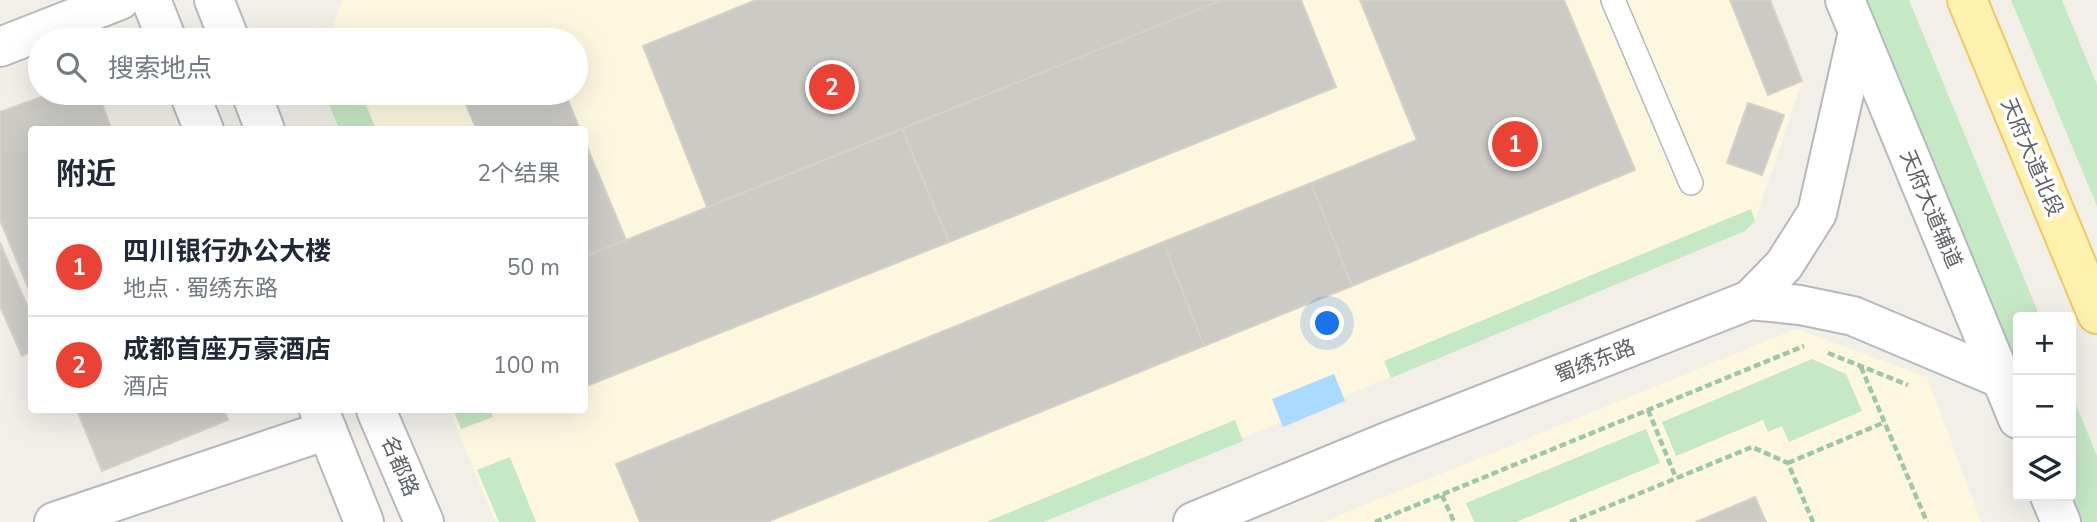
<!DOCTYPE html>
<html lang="zh">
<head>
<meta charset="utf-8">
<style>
	body { margin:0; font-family:"Nunito Sans","Noto Sans SC",sans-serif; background:#f2f2f3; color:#1f2937 }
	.controls { position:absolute; right:21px; bottom:21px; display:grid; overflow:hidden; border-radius:7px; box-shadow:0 7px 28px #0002 }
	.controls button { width:63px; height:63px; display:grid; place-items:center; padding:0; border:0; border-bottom:2px solid #e0e1e3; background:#fff; color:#1f2937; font:35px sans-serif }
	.you { position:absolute; left:1328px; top:324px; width:24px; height:24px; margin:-18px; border:5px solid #fff; border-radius:50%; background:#1a73e8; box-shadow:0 0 0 10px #1a73e833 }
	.badge { display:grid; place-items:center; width:46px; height:46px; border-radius:50%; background:#ea4335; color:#fff; font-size:23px; font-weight:700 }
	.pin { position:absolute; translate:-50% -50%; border:4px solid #fff; box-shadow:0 2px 7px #0006 }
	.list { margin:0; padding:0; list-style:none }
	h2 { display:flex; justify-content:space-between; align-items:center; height:91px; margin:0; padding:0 28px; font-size:30px }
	h2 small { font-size:23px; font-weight:400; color:#747a83 }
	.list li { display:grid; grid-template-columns:46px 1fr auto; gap:21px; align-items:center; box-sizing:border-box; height:98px; padding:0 28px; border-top:2px solid #e0e1e3 }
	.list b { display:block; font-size:26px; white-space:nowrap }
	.list p { margin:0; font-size:23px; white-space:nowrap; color:#747a83 }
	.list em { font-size:23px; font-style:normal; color:#747a83 }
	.icon { flex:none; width:38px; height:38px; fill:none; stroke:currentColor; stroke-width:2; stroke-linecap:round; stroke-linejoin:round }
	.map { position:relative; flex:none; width:2097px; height:522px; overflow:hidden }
	.search { position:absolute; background:#fff; box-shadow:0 7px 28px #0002; left:28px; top:28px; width:560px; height:77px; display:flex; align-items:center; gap:18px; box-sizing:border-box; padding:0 24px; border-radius:38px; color:#747a83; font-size:26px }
	.panel { position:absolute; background:#fff; box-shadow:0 7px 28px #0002; left:28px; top:126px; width:560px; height:287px; border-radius:7px }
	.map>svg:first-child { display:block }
	.commercial { fill:#fef7e0 }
	.green { fill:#c5e8c5 }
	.water { fill:#aadaff }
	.building { fill:#cccac5; stroke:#d6d1c6; stroke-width:2 }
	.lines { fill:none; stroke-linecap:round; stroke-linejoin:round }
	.lane-casing { stroke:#b5b8bc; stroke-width:26 }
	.street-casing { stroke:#b5b8bc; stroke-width:42 }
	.secondary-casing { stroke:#b6babf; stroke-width:42 }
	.primary-casing { stroke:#f2c960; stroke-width:42 }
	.path { stroke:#9cc7a9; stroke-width:4.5; stroke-dasharray:7 3.5; stroke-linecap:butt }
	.lane { stroke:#fff; stroke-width:23 }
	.street { stroke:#fff; stroke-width:38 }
	.secondary { stroke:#fff; stroke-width:38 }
	.primary { stroke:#fff2af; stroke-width:38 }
	.labels { text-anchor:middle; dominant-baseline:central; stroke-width:7; stroke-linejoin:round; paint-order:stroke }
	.street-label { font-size:21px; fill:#5f6368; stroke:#fff }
</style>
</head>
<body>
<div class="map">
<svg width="2097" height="522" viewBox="0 0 2097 522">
	<rect width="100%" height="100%" fill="#f1efe8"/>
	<g class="commercial">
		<polygon points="343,0 1771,0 1802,81 1755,221 1745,231 1039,522 495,522 450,410 584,410 584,130 338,129 324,93 576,93 576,40 328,40"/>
		<polygon points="1796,329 1927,377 1981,522 1323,522"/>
	</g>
	<g class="green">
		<polygon points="1853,0 1909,0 2040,317 2018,317 2018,400"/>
		<polygon points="2011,0 2062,0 2097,85 2097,206"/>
		<polygon points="324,93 361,93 376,129 339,129"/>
		<polygon points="1751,209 1755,221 1745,231 1391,378 1384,361"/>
		<polygon points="1812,359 1846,374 1862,411 1789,442 1782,426 1768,432 1763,420 1676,456 1662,422"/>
		<polygon points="2071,392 2097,456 2097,522 2068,522 2071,496"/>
		<polygon points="453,410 490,410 493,417 461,429"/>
		<polygon points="1235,420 1243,441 1043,522 986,522"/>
		<polygon points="1646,429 1660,463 1516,522 1474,522 1466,503"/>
		<polygon points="510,457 536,522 499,522 477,470"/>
	</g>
	<polygon class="water" points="1334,374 1345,401 1283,427 1272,399"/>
	<g class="building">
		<polygon points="756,0 1222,0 707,207 643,46"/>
		<polygon points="1222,0 1301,0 1336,87 949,242 902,129"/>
		<polygon points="1360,0 1564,0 1635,170 1352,286 1311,183 1417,140"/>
		<polygon points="1730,0 1770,0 1802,81 1768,95"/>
		<polygon points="52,93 98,94 112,130 32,130 32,297 0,220 0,112"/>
		<polygon points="461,93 565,93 580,130 477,130"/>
		<polygon points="1748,103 1784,115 1762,175 1727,163"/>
		<polygon points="902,129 949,242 584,387 584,257"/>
		<polygon points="584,140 626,240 584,257"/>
		<polygon points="1311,183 1352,286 1204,346 1163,242"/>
		<polygon points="1163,242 1204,346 767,522 640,522 616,464"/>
		<polygon points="0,243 32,317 32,351 22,356 0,306"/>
		<polygon points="77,410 224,410 228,420 102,471"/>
		<polygon points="1755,497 1766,522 1696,522"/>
	</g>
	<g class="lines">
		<g class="lane-casing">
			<polyline id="lane" points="1613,0 1691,183"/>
		</g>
		<g class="street-casing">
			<g id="street">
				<polyline points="1750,300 1784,265 1817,213 1858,32"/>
				<polyline points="54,522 327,430"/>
				<polyline points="1193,522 1387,442 1750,300 1800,305 1853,316 2002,379"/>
			</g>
		</g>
		<g class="secondary-casing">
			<g id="secondary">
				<polyline points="151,0 167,40"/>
				<polyline points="214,0 230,40"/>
				<polyline points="1845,0 2018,419"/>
				<polyline points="0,47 120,0"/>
				<polyline points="189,93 204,130"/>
				<polyline points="251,93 265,130"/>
				<polyline points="319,410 364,522"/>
				<polyline points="376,410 424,522"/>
				<polyline points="2050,496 2061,522"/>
			</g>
		</g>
		<g class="primary-casing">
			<polyline id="primary" points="1967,0 2097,314"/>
		</g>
		<g class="path">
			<polyline points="1828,353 1908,385"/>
			<polyline points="1861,367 1927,522"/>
			<polyline points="1648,410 1676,478"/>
			<polyline points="1788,463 1885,422"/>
			<polyline points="1442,495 1454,522"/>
			<polyline points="1375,522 1804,346"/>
			<polyline points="1570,522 1752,447 1788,463 1813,522"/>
		</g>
		<use href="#lane" class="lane"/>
		<use href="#street" class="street"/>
		<use href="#secondary" class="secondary"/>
		<use href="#primary" class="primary"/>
	</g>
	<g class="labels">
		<g class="street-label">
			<text transform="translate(2032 157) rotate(67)">天府大道北段</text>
			<text transform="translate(1931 209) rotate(67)">天府大道辅道</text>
			<text transform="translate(1595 361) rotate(-21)">蜀绣东路</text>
			<text transform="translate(400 466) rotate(67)">名都路</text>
		</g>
	</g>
</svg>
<div class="controls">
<button>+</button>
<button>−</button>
<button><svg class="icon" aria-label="layers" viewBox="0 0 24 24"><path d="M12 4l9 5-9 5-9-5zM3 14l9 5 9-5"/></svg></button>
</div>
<div class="you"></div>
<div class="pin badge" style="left:1515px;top:144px">1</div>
<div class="pin badge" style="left:832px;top:87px">2</div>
<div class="search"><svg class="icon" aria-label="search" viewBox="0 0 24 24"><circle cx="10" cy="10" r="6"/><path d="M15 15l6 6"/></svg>搜索地点</div>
<section class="panel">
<h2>附近<small>2个结果</small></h2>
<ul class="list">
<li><span class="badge">1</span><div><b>四川银行办公大楼</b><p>地点 · 蜀绣东路</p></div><em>50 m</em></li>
<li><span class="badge">2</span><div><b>成都首座万豪酒店</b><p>酒店</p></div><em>100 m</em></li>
</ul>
</section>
</div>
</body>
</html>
